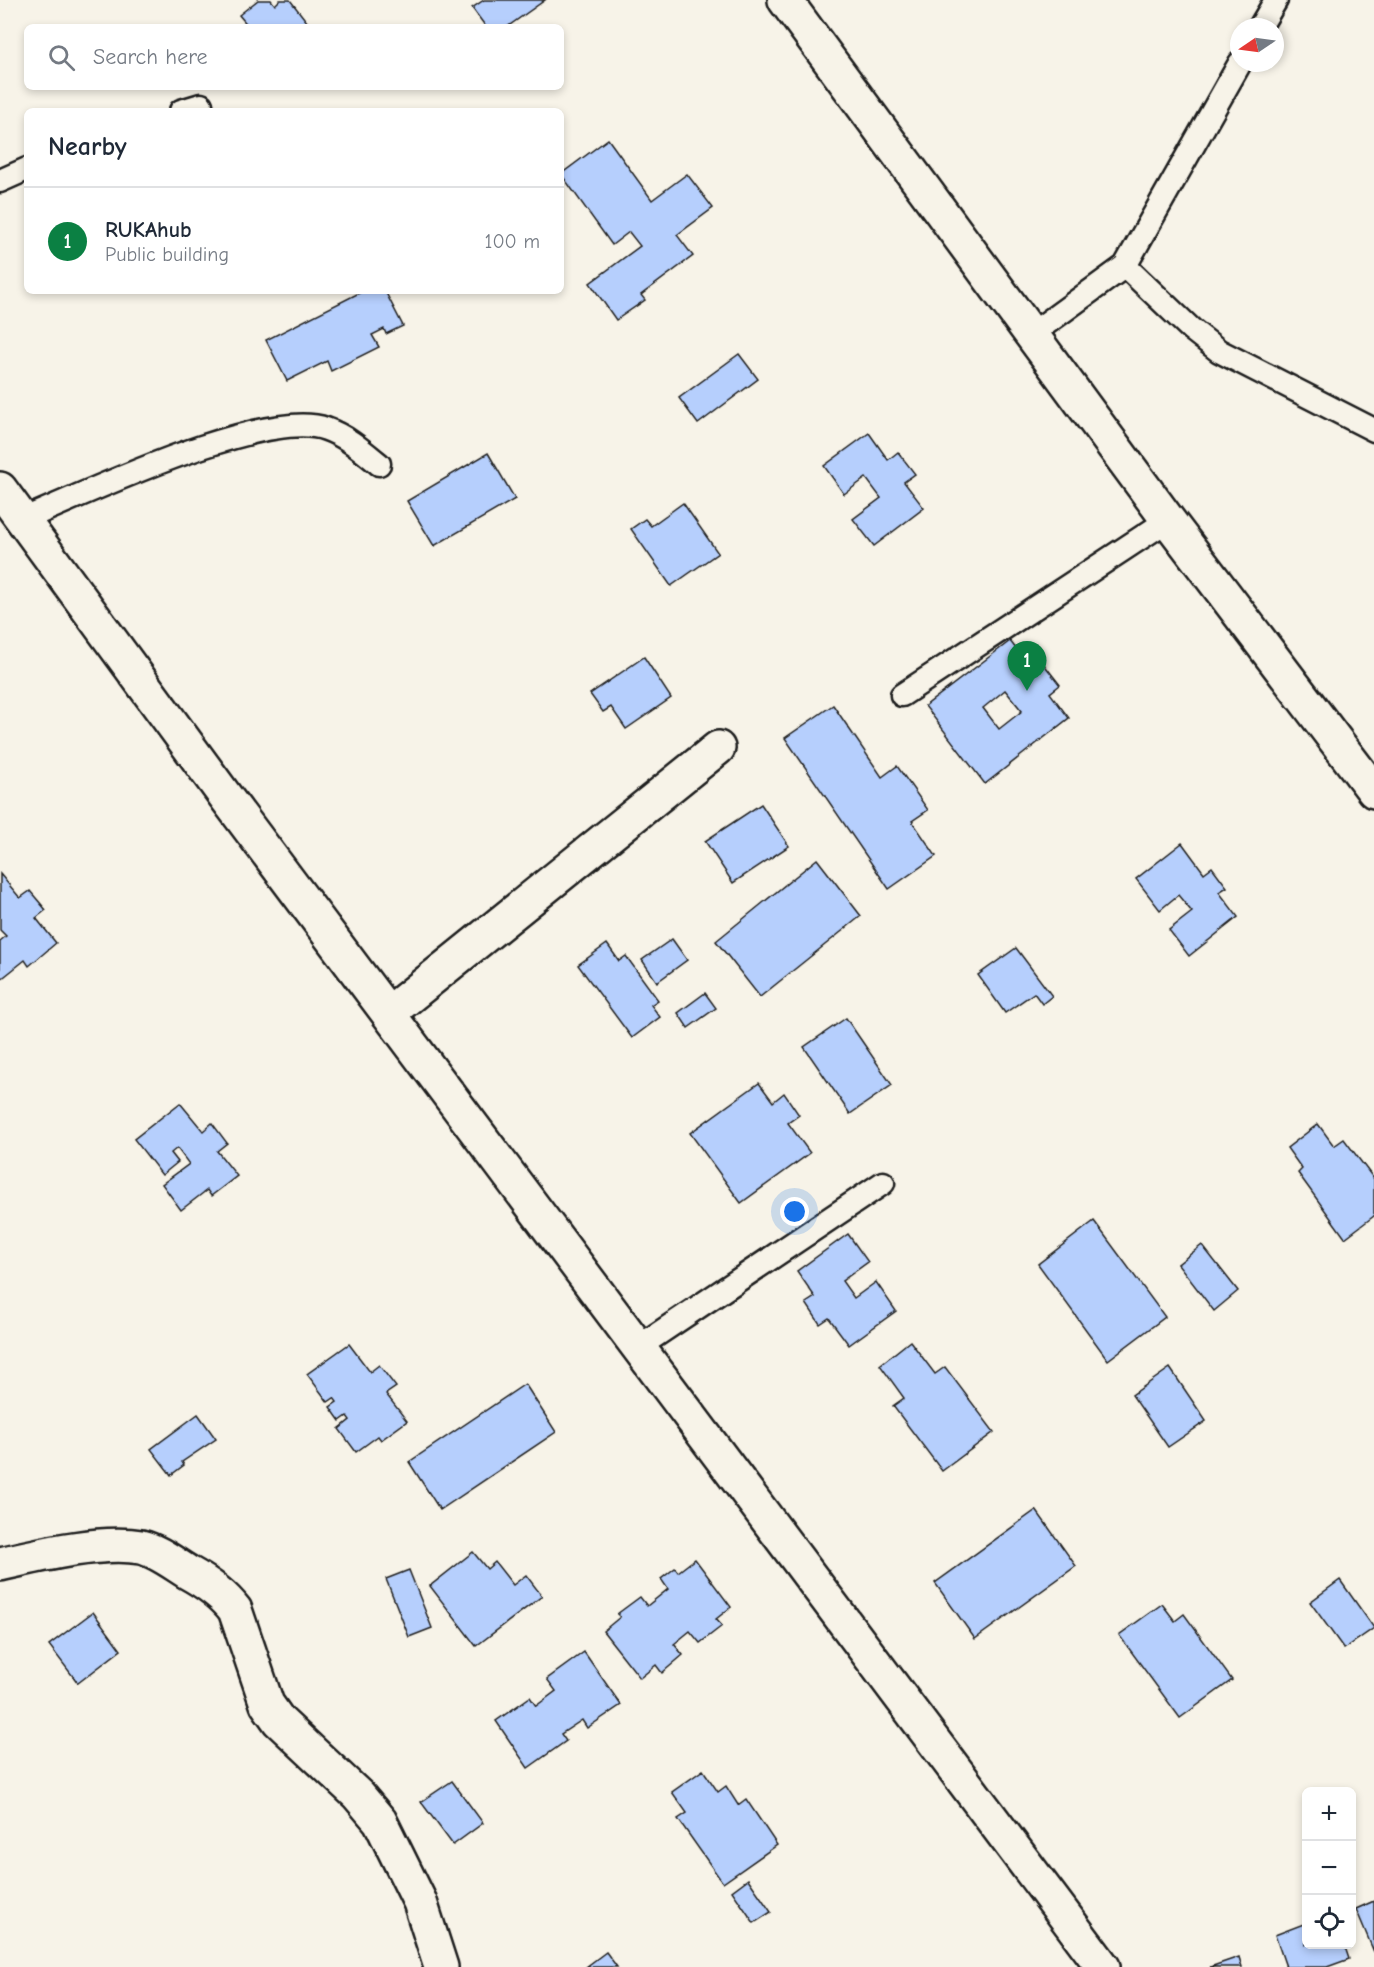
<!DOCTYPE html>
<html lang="en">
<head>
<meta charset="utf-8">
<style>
	body { margin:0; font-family:"Comic Neue",sans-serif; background:#f2f2f3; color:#1f2937 }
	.controls { position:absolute; right:18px; bottom:18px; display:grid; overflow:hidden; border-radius:9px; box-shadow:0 3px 9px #0003 }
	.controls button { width:54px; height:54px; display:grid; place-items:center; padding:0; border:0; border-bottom:2px solid #e0e1e3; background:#fff; color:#1f2937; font:30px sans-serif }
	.compass { position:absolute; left:1230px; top:18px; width:54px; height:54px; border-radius:50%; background:#fff; box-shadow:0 3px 9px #0003; rotate:257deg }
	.you { position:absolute; left:795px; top:1212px; width:21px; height:21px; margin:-15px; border:4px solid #fff; border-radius:50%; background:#1a73e8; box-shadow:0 0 0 9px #1a73e833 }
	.badge { display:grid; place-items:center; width:39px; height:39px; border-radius:50%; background:#0b8043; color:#fff; font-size:20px; font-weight:700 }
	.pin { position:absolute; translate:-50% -50px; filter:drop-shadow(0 2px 3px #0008) }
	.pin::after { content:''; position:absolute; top:32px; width:21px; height:18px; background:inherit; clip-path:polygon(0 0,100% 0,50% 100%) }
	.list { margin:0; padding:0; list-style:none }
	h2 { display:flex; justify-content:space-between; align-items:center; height:78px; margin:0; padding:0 24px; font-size:26px }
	h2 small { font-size:20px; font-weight:400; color:#747a83 }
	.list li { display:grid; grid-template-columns:39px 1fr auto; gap:18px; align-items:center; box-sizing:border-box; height:108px; padding:0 24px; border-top:2px solid #e0e1e3 }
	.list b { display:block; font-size:22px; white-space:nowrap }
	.list p { margin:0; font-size:20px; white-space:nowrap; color:#747a83 }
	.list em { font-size:20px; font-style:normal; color:#747a83 }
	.icon { flex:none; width:33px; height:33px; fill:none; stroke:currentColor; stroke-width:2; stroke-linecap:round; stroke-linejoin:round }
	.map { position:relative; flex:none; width:1374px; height:1967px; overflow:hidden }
	.search { position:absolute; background:#fff; box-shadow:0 3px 9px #0003; left:24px; top:24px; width:540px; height:66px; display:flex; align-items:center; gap:15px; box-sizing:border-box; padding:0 21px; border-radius:9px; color:#747a83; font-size:22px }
	.panel { position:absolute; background:#fff; box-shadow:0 3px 9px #0003; left:24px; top:108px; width:540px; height:186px; border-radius:9px }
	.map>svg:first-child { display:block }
	.building { fill:#b6cffd; stroke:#1c1c1c; stroke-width:1.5; fill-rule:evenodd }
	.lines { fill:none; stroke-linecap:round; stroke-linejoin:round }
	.service-casing { stroke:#1c1c1c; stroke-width:27 }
	.minor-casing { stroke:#1c1c1c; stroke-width:38 }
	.service { stroke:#f7f3e8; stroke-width:22 }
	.minor { stroke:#f7f3e8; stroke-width:33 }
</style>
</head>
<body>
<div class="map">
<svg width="1374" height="1967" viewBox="0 0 1374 1967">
	<rect width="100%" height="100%" fill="#f7f3e8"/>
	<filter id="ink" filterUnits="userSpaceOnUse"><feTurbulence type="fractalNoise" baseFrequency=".0167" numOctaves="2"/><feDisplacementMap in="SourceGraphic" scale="12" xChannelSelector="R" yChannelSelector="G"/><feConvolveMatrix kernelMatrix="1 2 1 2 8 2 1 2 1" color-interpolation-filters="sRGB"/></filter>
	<g filter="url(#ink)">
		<g class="building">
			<polygon points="258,0 271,0 275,5 280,0 290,0 311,27 249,27 239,15"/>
			<polygon points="484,0 545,0 507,27 486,27 472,8"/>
			<polygon points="608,139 652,200 687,174 713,208 677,235 693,256 641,295 645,300 616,320 590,283 640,246 629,232 612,245 561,174"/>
			<polygon points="363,291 385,291 403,326 386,334 384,329 372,335 379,347 331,371 327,361 287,381 266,340"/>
			<polygon points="739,354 758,379 698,424 679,398"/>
			<polygon points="869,433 888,460 898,452 915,474 904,482 924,508 874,546 853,519 881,498 866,478 844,494 824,466"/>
			<polygon points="488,453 515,499 434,546 407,501"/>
			<polygon points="683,503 718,553 671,586 631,529 645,519 651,526"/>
			<path d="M 1010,641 L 1033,671 L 1043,663 L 1060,685 L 1050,693 L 1069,718 L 985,784 L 925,706 ZM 1005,690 L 1022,711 L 999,729 L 983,708 Z"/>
			<polygon points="644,657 671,698 626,729 611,707 603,712 590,694"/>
			<polygon points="833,705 882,777 897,766 928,810 912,821 936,856 889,889 785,738"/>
			<polygon points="761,804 789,846 733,883 705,841"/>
			<polygon points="1182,843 1204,873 1212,867 1227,887 1219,892 1238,917 1189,956 1169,930 1192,912 1178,895 1160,910 1136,879"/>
			<polygon points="817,859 861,916 760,997 716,941"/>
			<polygon points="0,874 20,898 30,891 46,910 36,918 56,943 29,966 25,960 0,980 0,941 6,936 0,930"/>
			<polygon points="672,939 687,960 657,982 642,960"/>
			<polygon points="607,944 619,961 626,956 658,1000 651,1005 660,1017 632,1038 578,965"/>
			<polygon points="1016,948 1052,996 1042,1004 1034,993 1005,1013 978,975"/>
			<polygon points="705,993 716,1008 688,1028 678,1013"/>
			<polygon points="846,1018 892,1085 850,1114 804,1047"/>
			<polygon points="759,1083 773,1102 784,1093 799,1115 788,1123 810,1153 741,1203 690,1133"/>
			<polygon points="180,1103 203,1131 212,1123 227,1143 217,1151 237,1176 211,1196 207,1190 181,1210 162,1184 189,1164 177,1148 171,1153 178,1162 162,1175 134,1139"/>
			<polygon points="1318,1124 1334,1146 1344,1139 1374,1179 1374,1216 1345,1238 1298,1173 1302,1169 1287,1148"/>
			<polygon points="1094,1221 1165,1317 1108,1360 1038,1264"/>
			<polygon points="848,1234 868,1262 842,1281 854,1298 876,1282 896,1311 849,1345 829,1318 820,1324 806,1303 815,1297 797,1271"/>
			<polygon points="1202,1245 1238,1291 1214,1311 1178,1264"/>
			<polygon points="910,1341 935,1374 945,1367 994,1432 942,1471 893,1406 904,1398 880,1365"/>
			<polygon points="349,1344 370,1372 379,1365 396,1387 386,1394 407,1421 381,1440 378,1436 356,1452 339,1429 350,1420 347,1416 340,1421 330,1407 337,1402 334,1398 328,1402 307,1374"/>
			<polygon points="1170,1368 1206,1421 1168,1447 1132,1395"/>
			<polygon points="525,1384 556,1432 440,1510 409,1462"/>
			<polygon points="198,1414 216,1439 182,1462 184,1465 171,1475 151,1449"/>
			<polygon points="1036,1510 1076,1566 975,1639 935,1583"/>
			<polygon points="473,1552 487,1569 495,1562 513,1585 526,1575 542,1596 476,1646 430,1586"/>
			<polygon points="695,1559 731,1607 716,1619 722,1626 700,1643 690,1631 674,1644 683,1655 662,1673 656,1665 640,1678 603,1631 620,1617 617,1614 640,1597 647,1606 668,1589 661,1579 675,1568 678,1572"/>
			<polygon points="409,1570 432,1628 409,1637 386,1579"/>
			<polygon points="1340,1580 1374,1628 1344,1649 1310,1602"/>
			<polygon points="1162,1604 1175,1621 1184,1614 1232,1680 1180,1718 1119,1635"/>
			<polygon points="93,1612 121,1650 78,1683 49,1645"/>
			<polygon points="584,1652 621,1705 587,1728 582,1720 561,1734 566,1741 528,1768 496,1721 530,1697 536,1706 556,1691 547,1679"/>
			<polygon points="703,1770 718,1792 726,1786 738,1805 746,1799 777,1845 723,1883 678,1819 687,1813 672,1792"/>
			<polygon points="452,1781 483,1823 453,1845 421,1802"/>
			<polygon points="748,1879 771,1912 754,1923 732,1891"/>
			<polygon points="1374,1901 1374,1952 1356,1909"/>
			<polygon points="1306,1923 1306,1944 1344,1944 1349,1959 1327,1967 1286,1967 1275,1935"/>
			<polygon points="606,1952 617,1967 586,1967"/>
			<polygon points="1239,1957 1242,1967 1210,1967"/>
		</g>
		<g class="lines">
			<g class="service-casing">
				<g id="service">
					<polyline points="1260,27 1276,0"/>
					<polyline points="181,111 201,105"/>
					<polyline points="0,181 27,169"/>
					<polyline points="1125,266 1191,329 1219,351 1374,430"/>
					<polyline points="1033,333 1125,266 1240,63"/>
					<path d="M 22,520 C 85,494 265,407 326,429 C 346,436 362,450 379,464"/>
					<polyline points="902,695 1168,520"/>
					<polyline points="637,1348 883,1183"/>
				</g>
			</g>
			<g class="minor-casing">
				<g id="minor">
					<polyline points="785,0 1168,520 1374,791"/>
					<polyline points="0,489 228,800 1103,1967"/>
					<polyline points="389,1013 718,748"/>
					<path d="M 0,1564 C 39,1555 102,1540 141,1547 C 158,1551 174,1564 189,1573 C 207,1583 223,1594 235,1610 L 267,1704 L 279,1721 L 358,1795 L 380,1821 L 420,1902 L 441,1967"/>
				</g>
			</g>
			<use href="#service" class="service"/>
			<use href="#minor" class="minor"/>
		</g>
	</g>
</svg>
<div class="controls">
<button>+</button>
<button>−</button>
<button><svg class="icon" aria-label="locate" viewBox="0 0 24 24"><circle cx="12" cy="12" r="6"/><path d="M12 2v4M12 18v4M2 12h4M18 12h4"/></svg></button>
</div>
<svg class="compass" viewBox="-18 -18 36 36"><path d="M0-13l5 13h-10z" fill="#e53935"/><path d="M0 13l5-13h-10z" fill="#747a83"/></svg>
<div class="you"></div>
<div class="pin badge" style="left:1027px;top:691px">1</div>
<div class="search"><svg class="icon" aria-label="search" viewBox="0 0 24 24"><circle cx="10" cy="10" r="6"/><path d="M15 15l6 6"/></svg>Search here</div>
<section class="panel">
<h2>Nearby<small></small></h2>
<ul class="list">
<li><span class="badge">1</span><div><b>RUKAhub</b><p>Public building</p></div><em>100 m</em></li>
</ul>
</section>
</div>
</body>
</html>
